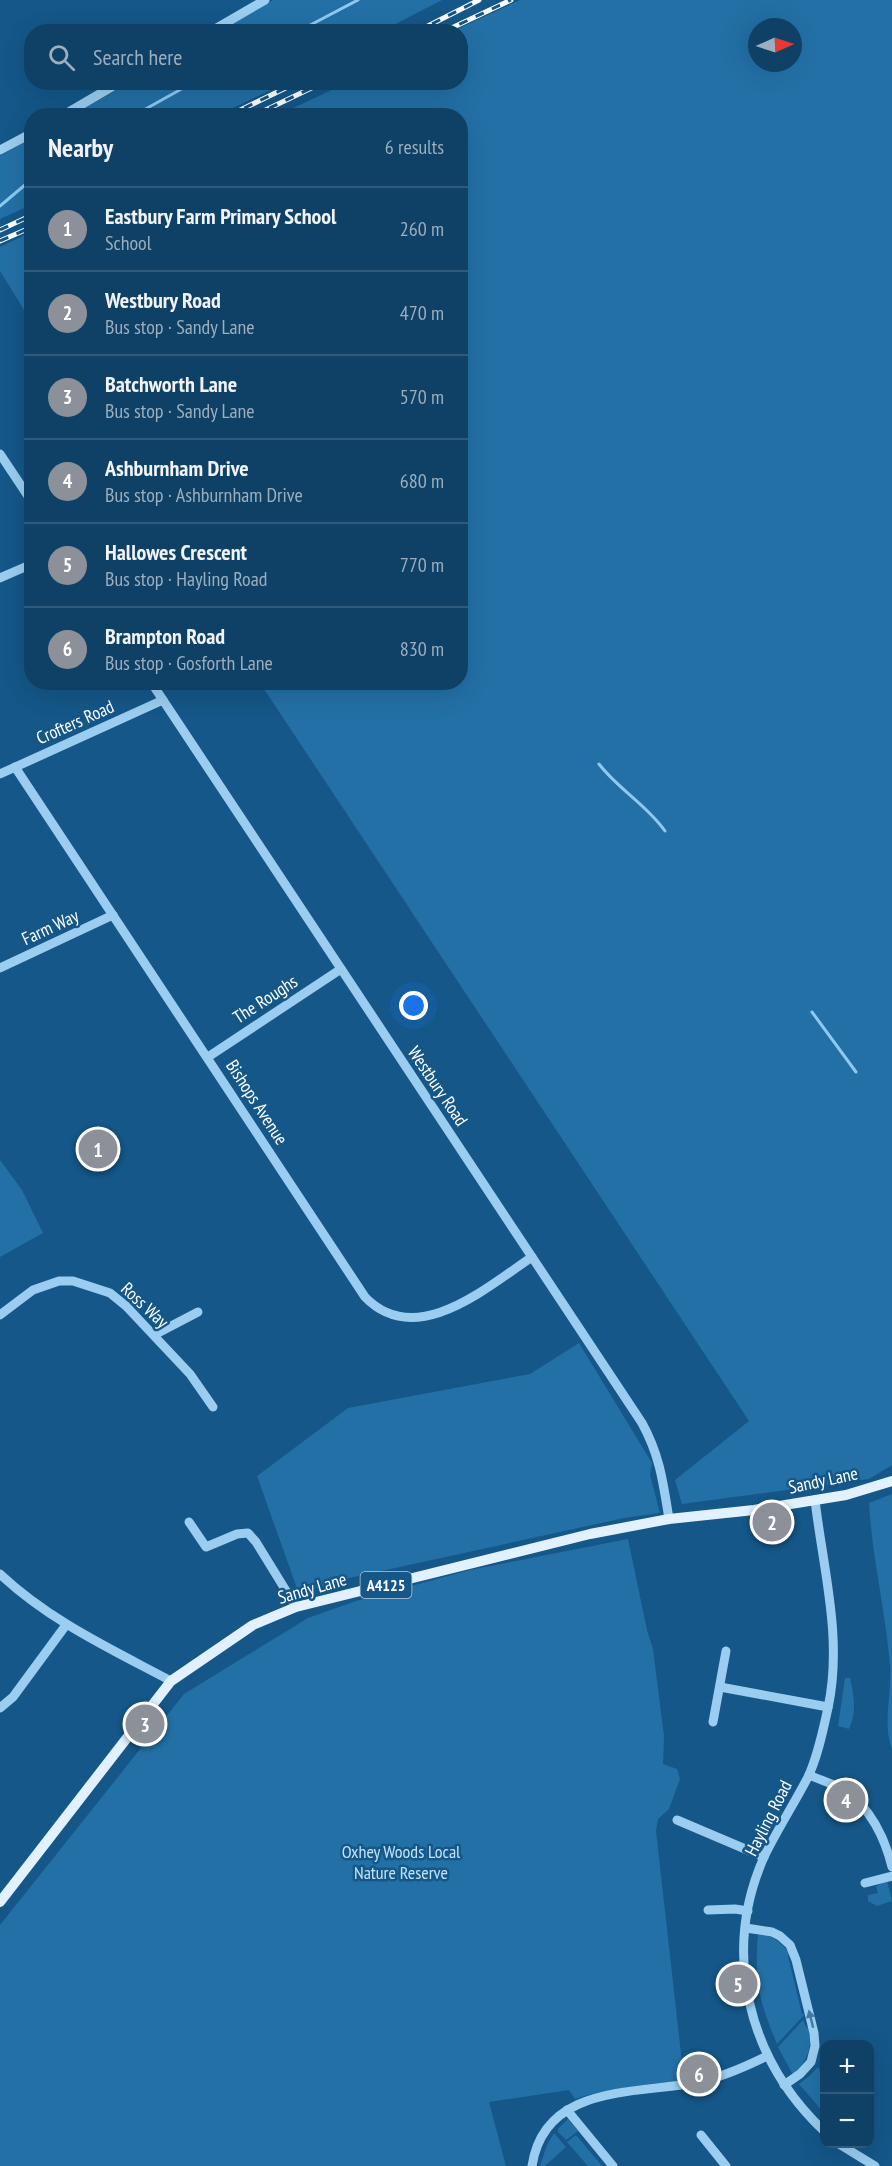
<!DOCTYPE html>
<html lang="en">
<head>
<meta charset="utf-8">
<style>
	body { margin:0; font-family:"PT Sans Narrow",sans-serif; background:#18486c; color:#f1f3f6 }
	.controls { position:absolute; right:18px; bottom:18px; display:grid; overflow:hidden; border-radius:12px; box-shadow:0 6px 24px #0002 }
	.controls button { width:54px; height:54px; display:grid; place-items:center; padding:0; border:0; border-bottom:2px solid #2f5a7a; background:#0f4166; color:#f1f3f6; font:30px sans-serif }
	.compass { position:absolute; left:748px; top:18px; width:54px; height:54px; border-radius:50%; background:#0f4166; box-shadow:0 6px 24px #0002; rotate:87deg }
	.you { position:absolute; left:414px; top:1006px; width:21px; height:21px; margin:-15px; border:4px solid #fff; border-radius:50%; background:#1a73e8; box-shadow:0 0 0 9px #1a73e833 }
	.badge { display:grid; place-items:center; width:39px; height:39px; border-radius:50%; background:#8c9099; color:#fff; font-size:20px; font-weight:700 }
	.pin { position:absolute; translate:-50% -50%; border:3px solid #fff; box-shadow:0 2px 6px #0006 }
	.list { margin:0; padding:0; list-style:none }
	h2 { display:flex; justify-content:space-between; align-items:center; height:78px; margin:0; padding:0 24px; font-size:26px }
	h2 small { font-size:20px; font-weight:400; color:#9bafbf }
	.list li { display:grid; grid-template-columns:39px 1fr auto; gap:18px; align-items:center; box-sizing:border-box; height:84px; padding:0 24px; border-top:2px solid #2f5a7a }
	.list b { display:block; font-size:22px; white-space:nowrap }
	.list p { margin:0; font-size:20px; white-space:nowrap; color:#9bafbf }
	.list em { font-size:20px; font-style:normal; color:#9bafbf }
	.icon { flex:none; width:33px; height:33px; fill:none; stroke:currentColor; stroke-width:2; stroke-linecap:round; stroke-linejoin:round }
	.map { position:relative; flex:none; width:892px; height:2166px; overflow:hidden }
	.search { position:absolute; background:#0f4166; box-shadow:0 6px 24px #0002; left:24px; top:24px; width:444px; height:66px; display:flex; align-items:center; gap:15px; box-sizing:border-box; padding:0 21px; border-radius:24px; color:#9bafbf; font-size:22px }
	.panel { position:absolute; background:#0f4166; box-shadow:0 6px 24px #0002; left:24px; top:108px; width:444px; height:582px; border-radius:24px }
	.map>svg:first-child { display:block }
	.green { fill:#2370a6; fill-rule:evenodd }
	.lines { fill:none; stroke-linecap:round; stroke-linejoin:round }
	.stream { stroke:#8ccaf2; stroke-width:3 }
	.minor { stroke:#9acdef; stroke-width:9 }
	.major { stroke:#e2f1ff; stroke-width:10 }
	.rail-casing { stroke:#fff; stroke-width:5 }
	.rail { stroke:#145788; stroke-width:3; stroke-dasharray:9; stroke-linecap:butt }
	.oneway { fill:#3c7aa7 }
	.labels { text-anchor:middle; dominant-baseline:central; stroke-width:5; stroke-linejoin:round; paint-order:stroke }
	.shield { fill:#145788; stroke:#b8cddb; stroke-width:1.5 }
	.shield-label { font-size:16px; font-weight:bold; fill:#fff }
	.street-label { font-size:18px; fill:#fff; stroke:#145788 }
	.park-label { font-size:18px; fill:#c0e3fb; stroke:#145788 }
</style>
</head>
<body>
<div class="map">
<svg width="892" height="2166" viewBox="0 0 892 2166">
	<rect width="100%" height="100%" fill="#145788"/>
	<g class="green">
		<polygon points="273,0 442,0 382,31 218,32"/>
		<path d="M 520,0 L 892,0 L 892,1465 L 869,1479 L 682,1504 L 675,1480 L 749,1421 L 260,683 L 460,682 L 460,116 L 278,115 L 347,83 L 460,82 L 460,32 L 453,31 ZM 757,27 L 793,27 L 793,63 L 757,63 Z"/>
		<polygon points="129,83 286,83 218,115 71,116"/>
		<polygon points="31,138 31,205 0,219 0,156"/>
		<polygon points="31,232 31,321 0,271 0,247"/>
		<polygon points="0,1160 22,1190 43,1233 0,1257"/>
		<polygon points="579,1343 652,1463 650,1475 660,1513 624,1518 340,1580 299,1594 257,1476 348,1408 530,1374"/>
		<path d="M 892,1494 L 892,1749 C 882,1725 892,1693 890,1667 C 886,1612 872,1559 869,1503 Z"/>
		<path d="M 628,1539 L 647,1630 L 653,1649 L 664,1736 L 663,1764 L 677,1769 L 680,1779 L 669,1809 L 658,1819 L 656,1831 L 684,2080 C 648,2085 609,2087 575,2099 L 569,2090 L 489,2102 L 506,2166 L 0,2166 L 0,1925 L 184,1694 L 308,1618 L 356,1601 L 470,1570 Z"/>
		<path d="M 845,1678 L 850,1678 C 854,1696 857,1711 849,1729 L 838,1726 Z"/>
		<polygon points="887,1881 892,1901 877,1906 868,1901 868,1895 878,1893 876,1886"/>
		<path d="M 758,1934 C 772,1936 781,1941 789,1953 L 788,1956 L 802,2014 L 805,2014 L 777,2044 C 759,2002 754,1979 758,1934 Z"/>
		<path d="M 803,2020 L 806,2027 L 809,2028 C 812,2049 808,2060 793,2075 L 778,2047 Z"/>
		<polygon points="817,2068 819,2068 824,2090 824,2113 799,2084 808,2077"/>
		<polygon points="568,2119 578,2131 566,2140 558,2132 558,2129"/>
		<polygon points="554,2133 566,2147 545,2166 540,2166 547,2145"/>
		<polygon points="576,2135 602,2166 588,2166 567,2142"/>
	</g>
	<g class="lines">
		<g class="stream">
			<polyline points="297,32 358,0"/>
			<polyline points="133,116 194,82"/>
			<polyline points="0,206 32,179"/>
			<path d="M 599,764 C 618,789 647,805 665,831"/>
			<polyline points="812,1012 856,1072"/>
		</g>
		<g class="minor">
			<polyline points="210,32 265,0"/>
			<polyline points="62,116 120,82"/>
			<polyline points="0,150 32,133"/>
			<polyline points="0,454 32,502"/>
			<polyline points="0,578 32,564"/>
			<path d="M 151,682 L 642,1423 C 660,1456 663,1482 669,1519"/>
			<path d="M 15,767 L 365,1297 C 416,1350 487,1287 532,1257"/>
			<polyline points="0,774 163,700"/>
			<polyline points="0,968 113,915"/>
			<polyline points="208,1057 341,969"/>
			<polyline points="0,1315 33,1290 59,1281 73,1281 110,1293 126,1306 190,1374 213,1407"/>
			<polyline points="154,1335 198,1312"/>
			<path d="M 815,1500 C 823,1569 843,1638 828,1708 C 823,1730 818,1756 808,1777 C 794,1804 777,1830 764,1857 C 721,1954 749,2060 824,2131"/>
			<polyline points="189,1522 206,1547 237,1534 248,1533 256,1542 296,1607"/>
			<path d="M 0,1574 C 50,1621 111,1649 171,1681"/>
			<polyline points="720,1687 828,1707"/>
			<polyline points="0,1708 13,1697 66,1625"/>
			<polyline points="713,1722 726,1651"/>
			<path d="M 809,1775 C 820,1780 834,1784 844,1790 C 870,1807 885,1838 892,1867"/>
			<polyline points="677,1820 764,1857"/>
			<polyline points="865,1883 892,1876"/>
			<polyline points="708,1910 735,1909 748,1911"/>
			<polyline points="746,1928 772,1932 780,1936 790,1945 796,1960 814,2033 815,2046 811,2062 800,2074 784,2085"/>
			<polyline points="567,2110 613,2166"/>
			<polyline points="701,2135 726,2166"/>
			<polyline points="839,2144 875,2166"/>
			<path d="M 532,2166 C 544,2085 634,2094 694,2083 C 720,2078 743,2068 767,2056"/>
		</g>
		<polyline class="major" points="0,1902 171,1681 253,1625 296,1607 590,1534 669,1519 754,1510 846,1495 892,1481"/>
		<g class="rail-casing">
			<g id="rail">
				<polyline points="416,32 479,0"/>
				<polyline points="443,32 511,0"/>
				<polyline points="228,116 298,82"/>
				<polyline points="253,116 324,82"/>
				<polyline points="0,230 32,215"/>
				<polyline points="0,241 32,227"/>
			</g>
		</g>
		<use href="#rail" class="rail"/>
	</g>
	<defs><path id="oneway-solid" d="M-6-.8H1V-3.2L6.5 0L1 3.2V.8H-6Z" transform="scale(1.5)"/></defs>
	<use class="oneway" href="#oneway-solid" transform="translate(811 2019) rotate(-104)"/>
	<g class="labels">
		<rect class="shield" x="360.5" y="1572" width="51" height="26" rx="4.5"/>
		<g class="shield-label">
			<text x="386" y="1585">A4125</text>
		</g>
		<g class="street-label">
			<text transform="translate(75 722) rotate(-24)">Crofters Road</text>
			<text transform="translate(50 927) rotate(-25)">Farm Way</text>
			<text transform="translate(265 999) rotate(-33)">The Roughs</text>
			<text transform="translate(438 1086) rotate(56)">Westbury Road</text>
			<text transform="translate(257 1102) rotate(57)">Bishops Avenue</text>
			<text transform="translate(145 1305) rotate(43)">Ross Way</text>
			<text transform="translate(823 1480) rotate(-12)">Sandy Lane</text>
			<text transform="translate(312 1588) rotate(-16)">Sandy Lane</text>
			<text transform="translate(768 1818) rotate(-63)">Hayling Road</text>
		</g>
		<g class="park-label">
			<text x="401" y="1851">Oxhey Woods Local<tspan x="401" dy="21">Nature Reserve</tspan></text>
		</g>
	</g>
</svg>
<div class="controls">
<button>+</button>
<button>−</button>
</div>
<svg class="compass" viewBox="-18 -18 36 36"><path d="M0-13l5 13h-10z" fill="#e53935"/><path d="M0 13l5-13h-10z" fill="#9bafbf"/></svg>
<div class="you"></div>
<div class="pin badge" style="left:98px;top:1149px">1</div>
<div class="pin badge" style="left:772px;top:1522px">2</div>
<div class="pin badge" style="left:145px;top:1724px">3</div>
<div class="pin badge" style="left:846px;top:1800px">4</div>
<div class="pin badge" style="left:738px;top:1984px">5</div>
<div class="pin badge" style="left:699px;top:2074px">6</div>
<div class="search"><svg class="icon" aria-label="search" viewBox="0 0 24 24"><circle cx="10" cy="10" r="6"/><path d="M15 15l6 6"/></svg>Search here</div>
<section class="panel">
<h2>Nearby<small>6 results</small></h2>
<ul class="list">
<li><span class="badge">1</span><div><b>Eastbury Farm Primary School</b><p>School</p></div><em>260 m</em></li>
<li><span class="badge">2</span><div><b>Westbury Road</b><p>Bus stop · Sandy Lane</p></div><em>470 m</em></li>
<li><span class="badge">3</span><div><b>Batchworth Lane</b><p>Bus stop · Sandy Lane</p></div><em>570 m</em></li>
<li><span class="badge">4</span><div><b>Ashburnham Drive</b><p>Bus stop · Ashburnham Drive</p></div><em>680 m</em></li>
<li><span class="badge">5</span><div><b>Hallowes Crescent</b><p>Bus stop · Hayling Road</p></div><em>770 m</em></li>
<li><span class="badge">6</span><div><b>Brampton Road</b><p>Bus stop · Gosforth Lane</p></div><em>830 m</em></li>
</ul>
</section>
</div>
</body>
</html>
